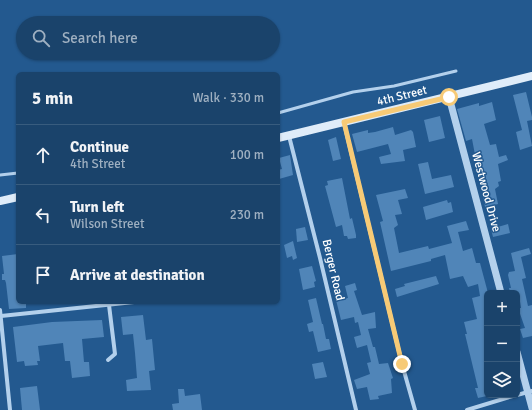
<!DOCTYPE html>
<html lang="en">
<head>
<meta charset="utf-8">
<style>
	body { margin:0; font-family:Signika,sans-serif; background:#234a71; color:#f1f3f6 }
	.controls { position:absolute; right:12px; bottom:12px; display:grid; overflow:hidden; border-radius:6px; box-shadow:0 1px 3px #0004 }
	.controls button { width:36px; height:36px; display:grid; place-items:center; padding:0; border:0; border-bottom:1px solid #385c7e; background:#1a436b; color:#f1f3f6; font:20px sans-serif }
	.stop { position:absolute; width:12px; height:12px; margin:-9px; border:3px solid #f7ca76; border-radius:50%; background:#fff }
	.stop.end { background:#f7ca76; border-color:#fff; box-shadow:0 1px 4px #0008 }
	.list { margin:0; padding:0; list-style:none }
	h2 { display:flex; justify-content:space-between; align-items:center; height:52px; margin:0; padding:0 16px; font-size:17px }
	h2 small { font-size:13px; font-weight:400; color:#9fb0c1 }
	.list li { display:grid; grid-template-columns:26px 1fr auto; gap:12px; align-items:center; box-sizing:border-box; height:60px; padding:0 16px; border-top:1px solid #385c7e }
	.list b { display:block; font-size:15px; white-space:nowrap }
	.list p { margin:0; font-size:13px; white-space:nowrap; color:#9fb0c1 }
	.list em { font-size:13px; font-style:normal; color:#9fb0c1 }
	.icon { flex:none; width:22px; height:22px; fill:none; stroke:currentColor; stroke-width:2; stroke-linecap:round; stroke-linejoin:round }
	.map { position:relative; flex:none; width:532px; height:410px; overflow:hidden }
	.search { position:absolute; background:#1a436b; box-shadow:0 1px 3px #0004; left:16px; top:16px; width:264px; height:44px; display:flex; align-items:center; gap:10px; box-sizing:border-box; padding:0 14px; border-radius:22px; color:#9fb0c1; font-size:15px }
	.panel { position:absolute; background:#1a436b; box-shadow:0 1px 3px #0004; left:16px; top:72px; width:264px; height:232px; border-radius:6px }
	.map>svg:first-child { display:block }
	.building { fill:#5085b8 }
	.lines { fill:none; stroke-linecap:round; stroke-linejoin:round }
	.service { stroke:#b3d0ec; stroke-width:3 }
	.minor { stroke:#b3d0ec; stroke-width:4 }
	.tertiary { stroke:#b3d0ec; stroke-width:7 }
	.secondary { stroke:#dfecf9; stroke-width:8 }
	.route { stroke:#f7ca76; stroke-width:5 }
	.labels { text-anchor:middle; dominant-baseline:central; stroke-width:3; stroke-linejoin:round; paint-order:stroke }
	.street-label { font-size:12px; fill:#fff; stroke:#23598f }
</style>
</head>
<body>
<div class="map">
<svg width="532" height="410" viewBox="0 0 532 410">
	<rect width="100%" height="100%" fill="#23598f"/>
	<g class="building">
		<polygon points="70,16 71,23 47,23 46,20"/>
		<polygon points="526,92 532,117 532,120 527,121 532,146 520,150 516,132 522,130 513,95"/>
		<polygon points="492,102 496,120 484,124 490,145 496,144 499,157 506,155 508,160 498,164 501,181 498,182 499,186 495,189 498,204 485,207 472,139 466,141 457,109 479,103 479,106"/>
		<polygon points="440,116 445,138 429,142 424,120"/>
		<polygon points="393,127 395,135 411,130 413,132 416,147 403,150 405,161 381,164 379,157 391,154 388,144 357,152 352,134 368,130 368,133 375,132"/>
		<polygon points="336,137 341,159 333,161 328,140"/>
		<polygon points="290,155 293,175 279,179 278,170 282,169 279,158"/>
		<polygon points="428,162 432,179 451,175 454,187 425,194 418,164"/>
		<polygon points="342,178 350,219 352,218 356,235 356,238 348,239 347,236 344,236 342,225 336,227 325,186 328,185 327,181"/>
		<polygon points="405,189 408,198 398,200 402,214 395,215 398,225 394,228 399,253 428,246 429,249 452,243 447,226 466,221 469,230 458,232 463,251 472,248 476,263 480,263 488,293 487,296 484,297 487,311 486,312 487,396 478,398 475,388 478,388 465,334 467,334 464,322 477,319 472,298 480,296 478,284 468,287 463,276 450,279 445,255 431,259 431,261 391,271 380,222 383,221 376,195"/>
		<polygon points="447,200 448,203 451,202 453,212 426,220 423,207"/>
		<polygon points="508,224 510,233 493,237 491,229"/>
		<polygon points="305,227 308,240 297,242 296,229"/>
		<polygon points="293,241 297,258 293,260 292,256 287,258 284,245"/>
		<polygon points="529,248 531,254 521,257 526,278 522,279 528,306 532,305 532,336 523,338 520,329 525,328 518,308 521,308 519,295 510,293 509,288 511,288 508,275 509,272 515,271 511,253"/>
		<polygon points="18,254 18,302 26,302 26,308 9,309 6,283 5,280 2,280 2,274 4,274 2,256"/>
		<polygon points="312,266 316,281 314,282 315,287 303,290 299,269"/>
		<polygon points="436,276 439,284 397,297 395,289 405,286 404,284"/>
		<polygon points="355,283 357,290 354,291 362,315 375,312 376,328 368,329 373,347 375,347 379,364 388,363 393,378 391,379 392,393 378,396 379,399 370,400 367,387 357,389 354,380 370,374 367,363 371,362 367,345 357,348 354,337 361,335 358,322 355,323 354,317 341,320 336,300 348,298 345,286"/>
		<polygon points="316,298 322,324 323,324 326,339 329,339 331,349 318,352 313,331 309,332 307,324 313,322 308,300"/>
		<polygon points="143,315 146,340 152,339 155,370 149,371 151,390 127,391 126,380 137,378 135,353 133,334 123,335 121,317"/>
		<polygon points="102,320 104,337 82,339 84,362 89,362 90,376 72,378 70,361 65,361 63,343 38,346 40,361 37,361 38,365 25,366 24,361 17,362 13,327 52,322"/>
		<polygon points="323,362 327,377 315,379 312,364"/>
		<polygon points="37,386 40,410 22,410 20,388"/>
		<polygon points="178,389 184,389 185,396 200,394 202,410 173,410 172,404 179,403"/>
	</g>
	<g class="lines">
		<g class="service">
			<polyline points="278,113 353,92 394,86 456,71"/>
			<polyline points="0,175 18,173"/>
		</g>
		<g class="minor">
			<polyline points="344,123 402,364 415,410"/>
			<polyline points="289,136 320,258 356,410"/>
			<polyline points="0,310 10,410"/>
			<polyline points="1,316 134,302"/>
			<polyline points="108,360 115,354 109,305"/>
			<polyline points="517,395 532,391"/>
			<polyline points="467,410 516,395"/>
		</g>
		<g class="tertiary">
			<polyline points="449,97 501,293"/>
			<polyline points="517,352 532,408"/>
		</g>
		<g class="secondary">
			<polyline points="278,138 532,76"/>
			<polyline points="0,201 18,197"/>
		</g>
	</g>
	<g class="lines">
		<polyline class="route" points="402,364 344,122 449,97"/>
	</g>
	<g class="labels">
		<g class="street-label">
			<text transform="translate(402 96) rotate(-14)">4th Street</text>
			<text transform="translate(486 192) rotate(75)">Westwood Drive</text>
			<text transform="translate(333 270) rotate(77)">Berger Road</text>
		</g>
	</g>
</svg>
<div class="controls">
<button>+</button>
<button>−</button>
<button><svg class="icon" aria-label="layers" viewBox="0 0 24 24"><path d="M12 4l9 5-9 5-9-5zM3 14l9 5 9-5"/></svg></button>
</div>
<div class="stop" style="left:449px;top:97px"></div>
<div class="stop end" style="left:402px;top:364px"></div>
<div class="search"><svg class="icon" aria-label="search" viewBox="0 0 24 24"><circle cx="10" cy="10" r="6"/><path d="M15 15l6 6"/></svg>Search here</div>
<section class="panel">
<h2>5 min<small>Walk · 330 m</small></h2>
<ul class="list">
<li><svg class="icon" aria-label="ahead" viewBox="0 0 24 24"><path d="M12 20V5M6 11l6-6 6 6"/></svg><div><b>Continue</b><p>4th Street</p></div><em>100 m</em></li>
<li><svg class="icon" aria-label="left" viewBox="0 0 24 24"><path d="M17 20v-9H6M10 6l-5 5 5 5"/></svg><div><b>Turn left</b><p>Wilson Street</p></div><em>230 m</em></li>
<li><svg class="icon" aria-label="arrive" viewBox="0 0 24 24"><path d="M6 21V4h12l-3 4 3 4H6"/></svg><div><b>Arrive at destination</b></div></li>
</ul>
</section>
</div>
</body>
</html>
